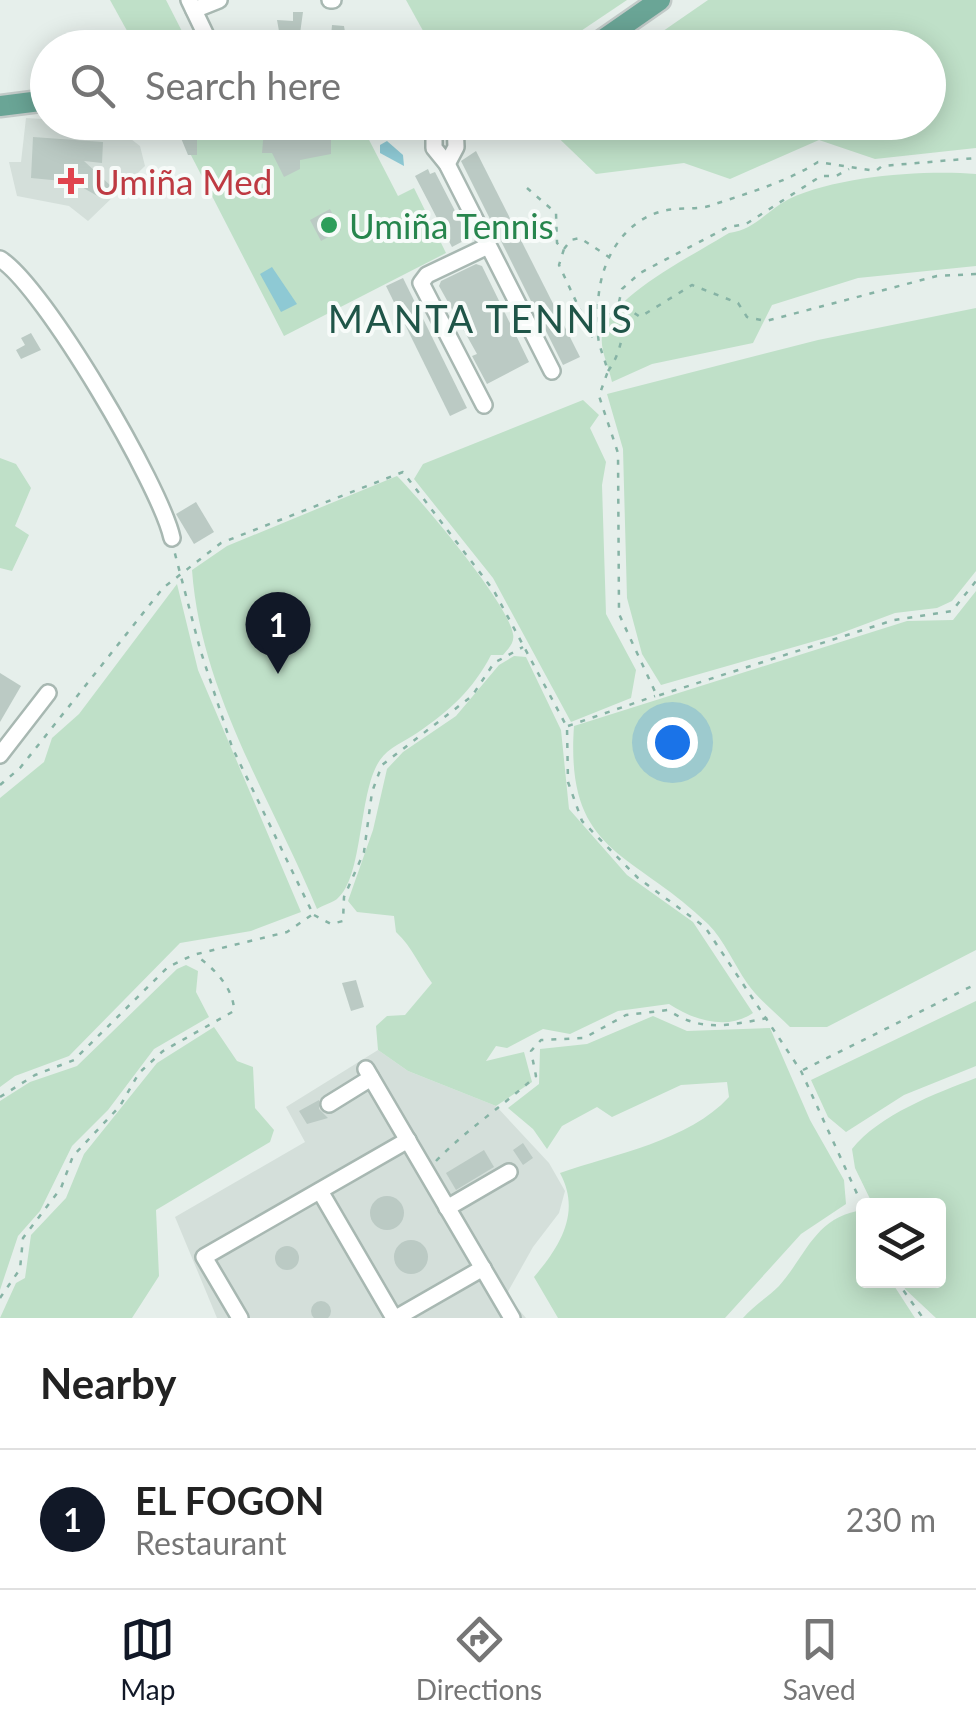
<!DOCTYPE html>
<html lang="en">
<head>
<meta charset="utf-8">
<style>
	body { margin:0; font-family:Lato,sans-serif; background:#f2f2f2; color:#222 }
	.controls { position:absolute; right:30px; bottom:30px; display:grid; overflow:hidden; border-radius:10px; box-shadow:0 5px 25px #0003 }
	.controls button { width:90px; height:90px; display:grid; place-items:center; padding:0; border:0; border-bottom:2px solid #e0e0e0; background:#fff; color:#222; font:50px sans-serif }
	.you { position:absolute; left:672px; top:742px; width:35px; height:35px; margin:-25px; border:8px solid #fff; border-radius:50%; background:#1a73e8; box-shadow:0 0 0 15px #1a73e833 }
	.badge { display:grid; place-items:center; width:65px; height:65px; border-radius:50%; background:#111827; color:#fff; font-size:32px; font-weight:700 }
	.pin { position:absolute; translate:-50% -82px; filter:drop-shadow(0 2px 5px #0008) }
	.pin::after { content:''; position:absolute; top:52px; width:35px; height:30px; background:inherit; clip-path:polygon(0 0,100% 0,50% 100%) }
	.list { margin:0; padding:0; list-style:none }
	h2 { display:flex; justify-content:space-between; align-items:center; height:130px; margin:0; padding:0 40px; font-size:42px }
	h2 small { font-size:32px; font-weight:400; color:#767676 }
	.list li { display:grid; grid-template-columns:65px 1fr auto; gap:30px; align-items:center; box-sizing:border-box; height:140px; padding:0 40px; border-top:2px solid #e0e0e0 }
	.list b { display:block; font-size:38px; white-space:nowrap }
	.list p { margin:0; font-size:32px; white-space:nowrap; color:#767676 }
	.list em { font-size:32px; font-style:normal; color:#767676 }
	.icon { flex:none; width:55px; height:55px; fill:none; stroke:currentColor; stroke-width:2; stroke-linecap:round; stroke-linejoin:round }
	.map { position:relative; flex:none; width:976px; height:1318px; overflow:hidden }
	.search { position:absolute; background:#fff; box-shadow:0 5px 25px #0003; left:30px; right:30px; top:30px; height:110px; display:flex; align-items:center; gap:25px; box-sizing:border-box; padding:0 35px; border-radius:55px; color:#767676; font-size:38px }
	.sheet { height:270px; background:#fff }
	nav { display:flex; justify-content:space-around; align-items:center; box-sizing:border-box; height:140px; border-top:2px solid #e0e0e0; background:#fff; font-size:28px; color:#767676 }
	nav a { display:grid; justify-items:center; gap:5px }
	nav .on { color:#111827 }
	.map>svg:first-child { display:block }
	.built { fill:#d4dfda }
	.green { fill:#bfe0c8 }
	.water { fill:#8ec9d4 }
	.building { fill:#bbcac4 }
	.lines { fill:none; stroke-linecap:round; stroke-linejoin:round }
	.minor-casing { stroke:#a8b8b2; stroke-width:20 }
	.major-casing { stroke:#c2cac8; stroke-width:25 }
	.path { stroke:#86b3a5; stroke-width:2.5; stroke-dasharray:5 8; stroke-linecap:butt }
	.minor { stroke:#fff; stroke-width:15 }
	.major { stroke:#6aa596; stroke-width:20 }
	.health-dot { fill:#e0444e; stroke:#f7fbf9; stroke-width:4 }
	.leisure-dot { fill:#2e9e5b; stroke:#f7fbf9; stroke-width:4 }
	.labels { text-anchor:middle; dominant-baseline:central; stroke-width:8; stroke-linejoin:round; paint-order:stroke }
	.health-label { font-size:35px; fill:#be3a42; stroke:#f7fbf9; text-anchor:start }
	.leisure-label { font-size:35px; fill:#27864d; stroke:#f7fbf9; text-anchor:start }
	.neighbourhood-label { font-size:38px; letter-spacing:2.5px; fill:#1f5548; stroke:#f7fbf9 }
</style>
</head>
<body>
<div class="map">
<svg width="976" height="1318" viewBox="0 0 976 1318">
	<rect width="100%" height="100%" fill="#e6efeb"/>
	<g class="built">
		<polygon points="26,118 110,123 140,146 145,166 88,221 69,206 17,196 9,162 21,162"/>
		<polygon points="378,1050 408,1071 496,1106 549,1163 565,1191 559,1213 533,1247 506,1295 526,1318 217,1318 175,1217 305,1142 286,1107"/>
	</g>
	<g class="green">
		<polygon points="110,0 166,0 190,47 136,47"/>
		<polygon points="406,0 627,0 557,47 432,47"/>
		<polygon points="708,0 976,0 976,148 875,159 819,140 730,179 684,163 596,174 543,123 928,122 928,48 640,47"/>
		<polygon points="176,126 366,134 398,196 414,188 446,253 284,336"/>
		<path d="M 976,174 L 976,266 L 858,278 L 772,305 L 753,343 L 652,364 L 612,382 C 609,367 600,350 602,336 C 607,297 696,254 729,233 C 755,230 767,210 789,199 C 838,176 923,170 976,174 Z"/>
		<polygon points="976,308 976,571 952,601 937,608 895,613 836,635 661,685 642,654 627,598 623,449 607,394 818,340"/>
		<polygon points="583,400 599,415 590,428 606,462 602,485 606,614 636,670 631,698 571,722 493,578 414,479 423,464"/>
		<polygon points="0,458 16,464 31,488 15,526 29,535 12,571 0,568"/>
		<path d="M 397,476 C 422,501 508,603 513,634 C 515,643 508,649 503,655 L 491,655 C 473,690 449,711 417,733 C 405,741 388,748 380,760 C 358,791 364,877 337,899 C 333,902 322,906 317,909 C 271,798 201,693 192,570 L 227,546 Z"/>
		<polygon points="177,584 198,670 301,912 251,931 180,943 69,1056 15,1076 0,1087 0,798 44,762 52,738 79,714"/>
		<path d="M 976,591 L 976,950 L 827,1027 L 790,1027 C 776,1013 758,999 747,983 C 734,964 724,940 708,924 C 632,850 565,855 574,726 L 907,621 L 953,620 Z"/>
		<path d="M 514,656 L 526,657 L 561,730 L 569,809 L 627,875 L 693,922 L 753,1013 C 727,1031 693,1020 669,1004 L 618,1011 L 570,1034 L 543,1029 L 507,1048 L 496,1046 L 486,1061 L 524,1052 L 532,1082 L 496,1106 L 408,1071 L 378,1050 L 376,1026 L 387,1016 L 405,1015 L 432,983 C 418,964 413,948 396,932 L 394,916 L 357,912 L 348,901 L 373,830 L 387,769 L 403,752 L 456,716 L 499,665 Z"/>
		<polygon points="186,965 198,971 196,992 209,1017 154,1049 108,1110 72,1146 40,1211 18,1236 0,1290 0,1101 30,1082 77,1066 177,969"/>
		<polygon points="976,1001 976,1066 904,1095 846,1132 828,1117 811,1080"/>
		<path d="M 653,1016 L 687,1031 L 770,1028 L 810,1120 L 844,1180 L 846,1204 L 801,1234 L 725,1318 L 558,1318 L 534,1277 C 561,1245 581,1212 560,1173 C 614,1154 689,1141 729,1097 L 727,1082 L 681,1085 L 612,1117 L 597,1107 L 562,1126 L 547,1149 L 533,1129 L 508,1108 L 539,1084 L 540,1049 L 587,1044 Z"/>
		<polygon points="214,1027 237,1061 253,1067 255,1108 274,1130 270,1142 156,1210 159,1276 132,1318 0,1318 16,1283 25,1278 31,1235 66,1198 84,1154 157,1063"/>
		<path d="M 976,1078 L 976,1318 L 936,1318 L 905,1289 L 903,1281 L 938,1280 L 938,1206 L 873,1205 L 855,1168 L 852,1149 C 879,1115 936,1093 976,1078 Z"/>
		<path d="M 857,1211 L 863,1219 L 864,1280 L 891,1281 L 915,1318 L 743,1318 C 753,1306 768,1297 779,1286 C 805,1257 814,1220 857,1211 Z"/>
	</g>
	<g class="water">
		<polygon points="387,141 403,155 404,166 380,153 380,145"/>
		<polygon points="272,267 297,304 281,312 260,274"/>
	</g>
	<g class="building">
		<polygon points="293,12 303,12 298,48 282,48 277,20 293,21"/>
		<polygon points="332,25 344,26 346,38 355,48 330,48"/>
		<polygon points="176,126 197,126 197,155 188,155"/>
		<polygon points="264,130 331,134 331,154 300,160 300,169 284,177 272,153 262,153"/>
		<polygon points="33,137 103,142 102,163 84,161 112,187 101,198 73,182 31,178"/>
		<polygon points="476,151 580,357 563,365 461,161"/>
		<polygon points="428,169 430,174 435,172 469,238 452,247 415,176"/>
		<polygon points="330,209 341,230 321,241 310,220"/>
		<polygon points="476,264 482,266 529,362 487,384 472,356 477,354 439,286 441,281"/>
		<polygon points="403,278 467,408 450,416 386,286"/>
		<polygon points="31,333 41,350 21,359 16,350 25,345 21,338"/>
		<polygon points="196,502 214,532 194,544 176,514"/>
		<polygon points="0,673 21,686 0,722"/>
		<polygon points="356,980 364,1007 351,1011 342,983"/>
		<polygon points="319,1100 319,1109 328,1118 307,1124 299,1111"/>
		<polygon points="523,1143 533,1158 523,1165 513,1150"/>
		<polygon points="484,1150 494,1167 456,1190 446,1173"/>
		<circle cx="387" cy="1213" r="17"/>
		<circle cx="411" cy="1257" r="17"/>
		<circle cx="287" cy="1258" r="12"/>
		<circle cx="321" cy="1311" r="10"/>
	</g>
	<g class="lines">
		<g class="minor-casing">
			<g id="minor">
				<polyline points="189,0 212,48"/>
				<polyline points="330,0 333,0"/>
				<polyline points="194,10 219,0"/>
				<polyline points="434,122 434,148 447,164 552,371"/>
				<polyline points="447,164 456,147 455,122"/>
				<path d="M 0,259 C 44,286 161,487 172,538"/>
				<polyline points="484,405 421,283 427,275 488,246"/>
				<polyline points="0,755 48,693"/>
				<polyline points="366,1069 512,1318"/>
				<polyline points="329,1104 371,1078"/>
				<polyline points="320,1191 394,1318"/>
				<polyline points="447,1208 509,1172"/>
				<polyline points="240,1318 204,1257 408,1140"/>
				<polyline points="396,1318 483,1268"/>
			</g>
		</g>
		<g class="major-casing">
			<g id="major">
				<polyline points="591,48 660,0"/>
				<polyline points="0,106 48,100"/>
			</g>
		</g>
		<g class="path">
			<polyline points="527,188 556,213 557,243 564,249 559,265 595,342"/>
			<polyline points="564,249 571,240 580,238 609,257"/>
			<path d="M 976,274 L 937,276 L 766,321 L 747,317 L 738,303 L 692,285 L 640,317 L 619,302 C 589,332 597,335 608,371 L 599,396 L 618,453 L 619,614 L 657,696 L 894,620 L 952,611 L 976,581"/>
			<polyline points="619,302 622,289 640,273 728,227 746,224 821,176 836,176 849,169"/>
			<path d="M 599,322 C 593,277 615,223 663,211 C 678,207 695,210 709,206 C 745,194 787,182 818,162 L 876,171 L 882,166 L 976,158"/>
			<path d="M 608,371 C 623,351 620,333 631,313"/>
			<polyline points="568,726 655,696"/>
			<polyline points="0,785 20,768 163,588 221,543 403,472 494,591 567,727 568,782 582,821 638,878 705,927 801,1071 864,1209"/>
			<polyline points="314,915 331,924 343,921 344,897 364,852 372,792 382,765 472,696 494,663 523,647"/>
			<polyline points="803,1070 976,984"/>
			<polyline points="0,1097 35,1075 74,1060 168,967 193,955 287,932 313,914 232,747 200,649 174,550"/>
			<path d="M 436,1161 C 467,1129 503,1106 536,1076 L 531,1051 L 541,1040 L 584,1038 L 626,1015 L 668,1010 C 702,1033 729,1025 768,1018"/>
			<polyline points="896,1280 923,1318"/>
			<path d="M 0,1298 L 20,1269 L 23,1238 L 61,1188 L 73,1156 L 120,1106 L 139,1073 L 163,1051 L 234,1011 C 234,988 213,967 195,955"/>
		</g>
		<use href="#minor" class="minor"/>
		<use href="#major" class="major"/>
	</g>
	<path class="health-dot" d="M66 166h10v10h10v10h-10v10h-10v-10h-10v-10h10z"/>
	<circle class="leisure-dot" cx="329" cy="225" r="10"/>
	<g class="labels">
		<g class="health-label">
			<text x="94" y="181">Umiña Med</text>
		</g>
		<g class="leisure-label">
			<text x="349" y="225">Umiña Tennis</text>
		</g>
		<g class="neighbourhood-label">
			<text x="481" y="318">MANTA TENNIS</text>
		</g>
	</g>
</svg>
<div class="controls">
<button><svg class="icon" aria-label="layers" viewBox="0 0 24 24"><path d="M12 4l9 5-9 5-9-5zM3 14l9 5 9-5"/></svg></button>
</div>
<div class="you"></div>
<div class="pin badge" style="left:278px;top:674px">1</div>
<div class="search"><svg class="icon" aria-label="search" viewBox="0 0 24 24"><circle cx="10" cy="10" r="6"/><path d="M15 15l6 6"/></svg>Search here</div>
</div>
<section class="sheet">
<h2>Nearby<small></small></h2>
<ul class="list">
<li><span class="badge">1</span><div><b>EL FOGON</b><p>Restaurant</p></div><em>230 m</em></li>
</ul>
</section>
<nav>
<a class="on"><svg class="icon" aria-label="map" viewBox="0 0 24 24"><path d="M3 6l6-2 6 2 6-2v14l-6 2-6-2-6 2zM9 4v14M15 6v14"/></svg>Map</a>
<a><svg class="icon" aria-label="directions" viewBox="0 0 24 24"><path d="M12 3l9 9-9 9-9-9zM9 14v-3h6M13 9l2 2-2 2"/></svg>Directions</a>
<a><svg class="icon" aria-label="saved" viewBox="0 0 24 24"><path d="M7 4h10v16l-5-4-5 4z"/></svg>Saved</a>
</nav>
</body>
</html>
